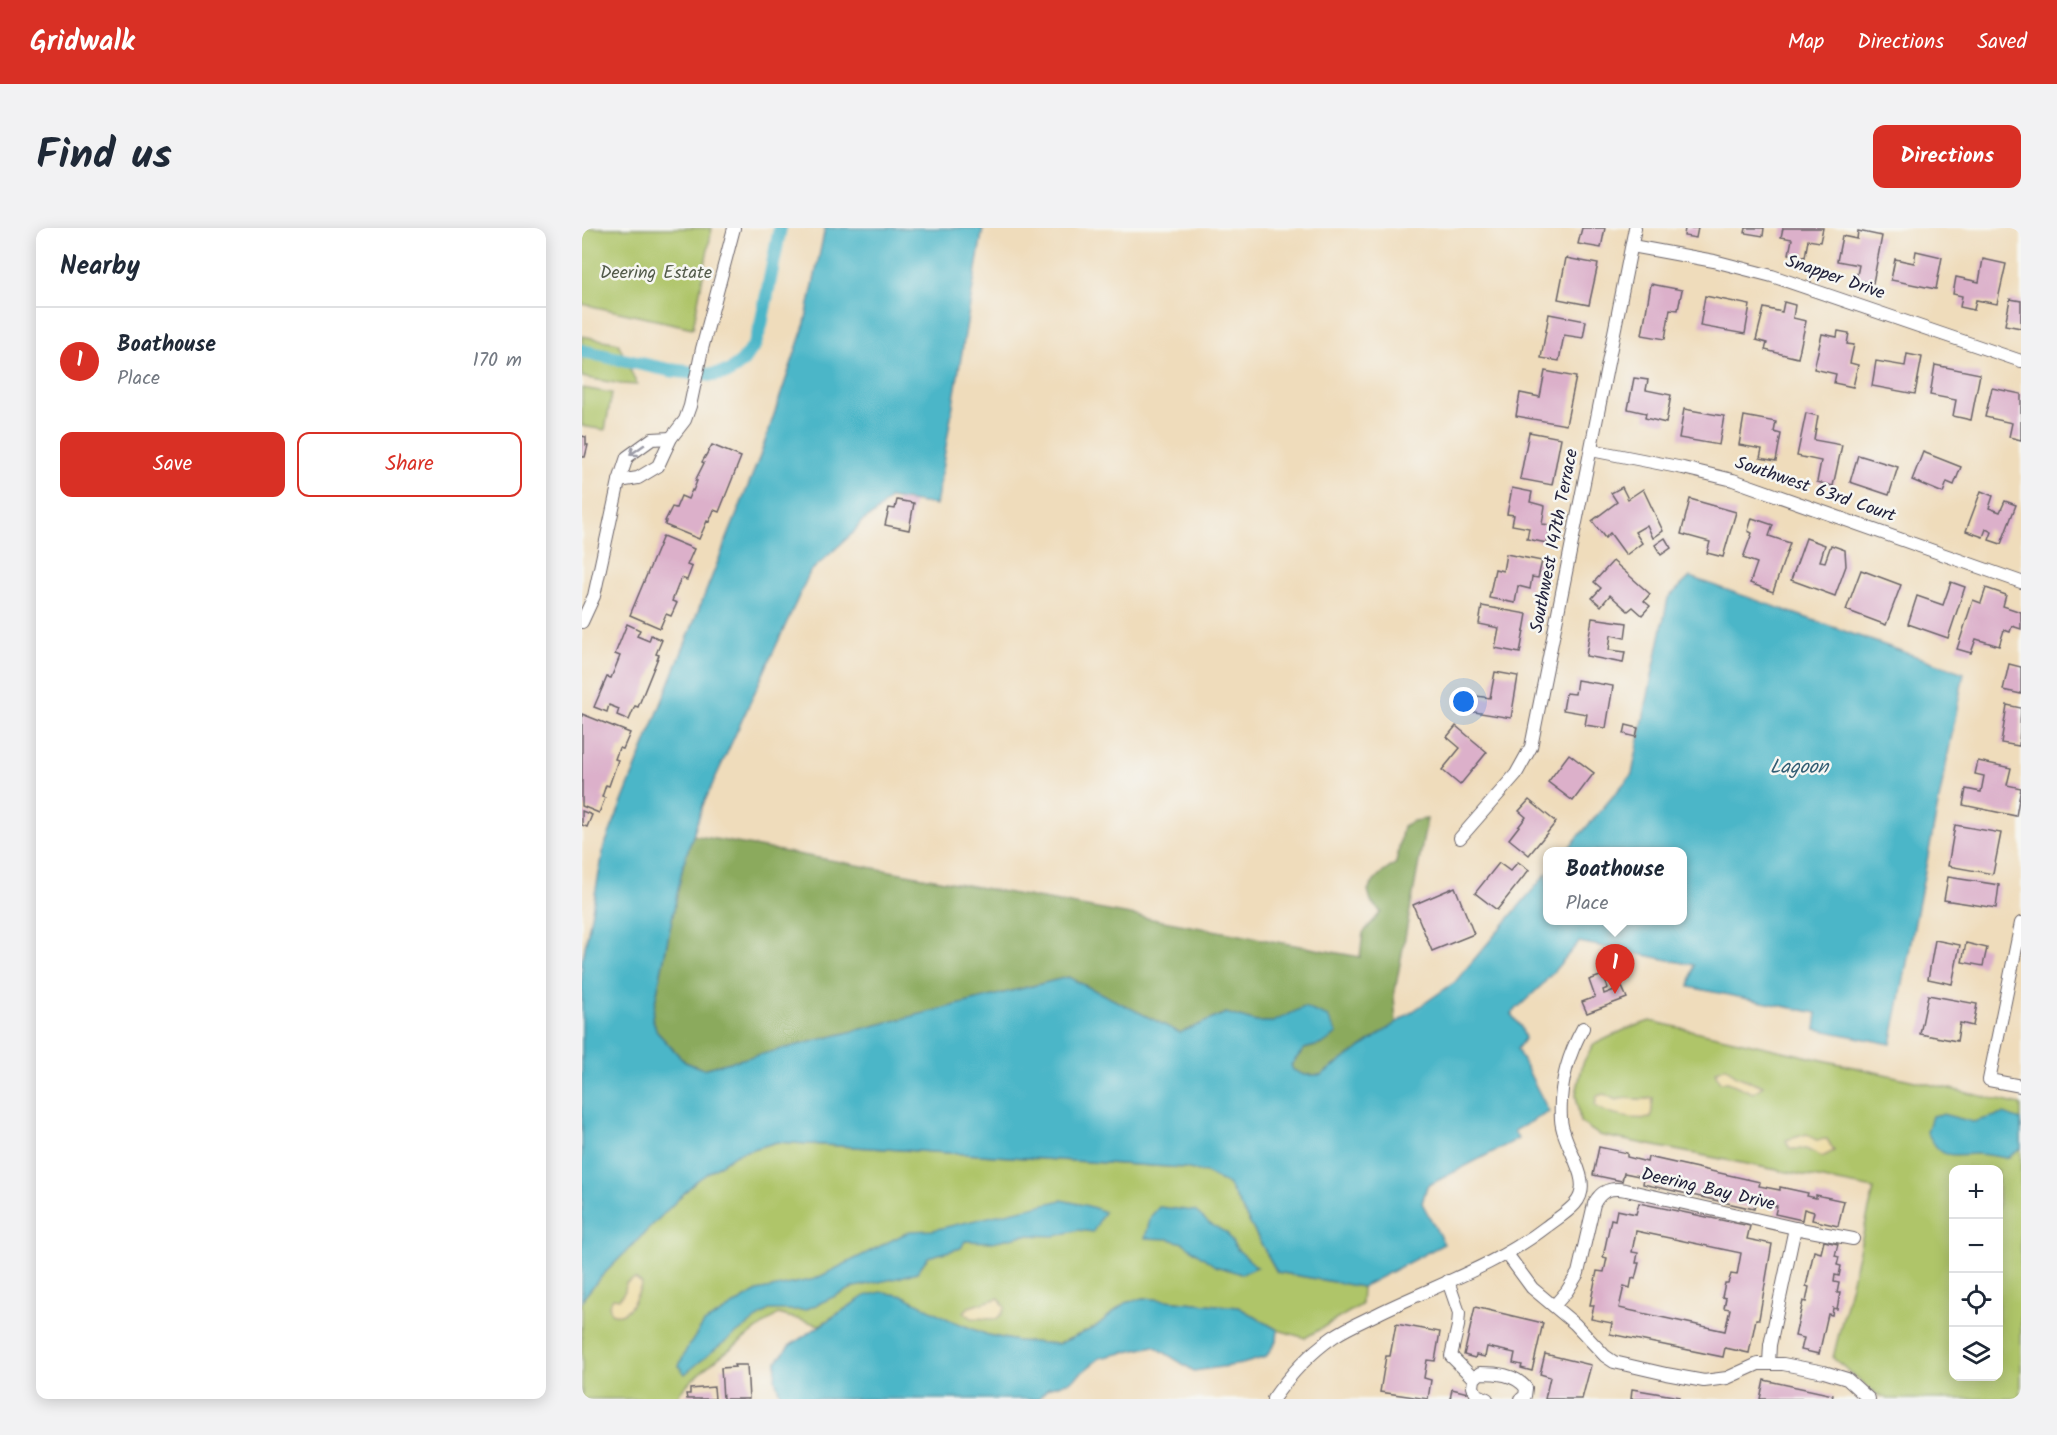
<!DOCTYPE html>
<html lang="en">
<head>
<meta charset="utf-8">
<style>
	body { margin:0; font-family:Kalam,sans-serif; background:#f2f2f3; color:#1f2937 }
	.controls { position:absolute; right:18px; bottom:18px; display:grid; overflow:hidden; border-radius:12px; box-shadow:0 3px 15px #0003 }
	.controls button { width:54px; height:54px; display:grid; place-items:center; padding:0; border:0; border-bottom:2px solid #e0e1e3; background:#fff; color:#1f2937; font:30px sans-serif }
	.you { position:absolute; left:882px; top:474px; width:21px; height:21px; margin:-15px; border:4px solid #fff; border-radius:50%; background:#1a73e8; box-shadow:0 0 0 9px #1a73e833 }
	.badge { display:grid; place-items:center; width:39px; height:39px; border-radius:50%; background:#d93025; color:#fff; font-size:20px; font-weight:700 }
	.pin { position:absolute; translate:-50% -50px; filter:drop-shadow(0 2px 3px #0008) }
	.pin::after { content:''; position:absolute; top:32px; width:21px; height:18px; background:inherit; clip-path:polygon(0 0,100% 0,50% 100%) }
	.popup { position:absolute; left:961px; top:619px; width:144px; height:78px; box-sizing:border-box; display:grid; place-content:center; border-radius:12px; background:#fff; filter:drop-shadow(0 2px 4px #0005); font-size:20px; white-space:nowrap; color:#747a83 }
	.popup b { font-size:22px; color:#1f2937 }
	.popup::after { content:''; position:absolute; left:50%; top:100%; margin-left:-12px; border:12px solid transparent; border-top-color:#fff }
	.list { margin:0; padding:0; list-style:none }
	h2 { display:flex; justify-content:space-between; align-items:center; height:78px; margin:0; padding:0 24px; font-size:26px }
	h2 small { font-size:20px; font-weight:400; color:#747a83 }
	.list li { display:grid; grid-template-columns:39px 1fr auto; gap:18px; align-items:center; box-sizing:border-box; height:108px; padding:0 24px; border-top:2px solid #e0e1e3 }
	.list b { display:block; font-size:22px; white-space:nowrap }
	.list p { margin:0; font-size:20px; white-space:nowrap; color:#747a83 }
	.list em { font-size:20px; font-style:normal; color:#747a83 }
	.actions { display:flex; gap:12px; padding:18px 24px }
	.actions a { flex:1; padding:14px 0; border:2px solid #d93025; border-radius:12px; text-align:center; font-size:21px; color:#d93025 }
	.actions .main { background:#d93025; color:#fff }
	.icon { flex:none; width:33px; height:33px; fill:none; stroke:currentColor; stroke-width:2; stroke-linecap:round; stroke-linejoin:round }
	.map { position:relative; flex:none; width:1439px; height:1171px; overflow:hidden; border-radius:12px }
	header { display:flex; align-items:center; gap:36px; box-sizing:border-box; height:84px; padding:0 30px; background:#d93025; color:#fff }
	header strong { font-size:28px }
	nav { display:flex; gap:33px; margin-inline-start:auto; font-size:21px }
	.intro { display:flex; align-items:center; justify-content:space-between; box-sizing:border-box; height:144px; padding:0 36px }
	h1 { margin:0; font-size:42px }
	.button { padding:15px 27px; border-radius:12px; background:#d93025; color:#fff; font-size:21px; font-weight:700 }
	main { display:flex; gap:36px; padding:0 36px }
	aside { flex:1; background:#fff; border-radius:12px; box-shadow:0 3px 15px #0003 }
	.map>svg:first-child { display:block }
	.green { fill:#afc569; stroke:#687452; stroke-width:1.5; fill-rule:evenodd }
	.forest { fill:#8baa5d; stroke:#56664c; stroke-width:1.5 }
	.sand { fill:#eeda9e; stroke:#887e6c; stroke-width:1.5 }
	.water { fill:#4bb6c8; stroke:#366c82; stroke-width:1.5 }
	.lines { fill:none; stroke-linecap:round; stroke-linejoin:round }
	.canal { stroke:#4bb6c8; stroke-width:14 }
	.building { fill:#dcb0ca; fill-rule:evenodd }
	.street-casing { stroke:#6a6368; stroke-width:14 }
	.street { stroke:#fff; stroke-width:12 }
	.oneway { stroke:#9c9ca7 }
	.labels { text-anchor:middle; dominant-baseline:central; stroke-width:5; stroke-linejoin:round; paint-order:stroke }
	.park-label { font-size:18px; fill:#535b4b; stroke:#f6f6f2 }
	.street-label { font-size:18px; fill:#22223b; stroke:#f6f6f2 }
	.water-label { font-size:20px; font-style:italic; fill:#325d73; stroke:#f6f6f2 }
</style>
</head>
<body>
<header>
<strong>Gridwalk</strong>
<nav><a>Map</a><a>Directions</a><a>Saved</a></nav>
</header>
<div class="intro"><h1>Find us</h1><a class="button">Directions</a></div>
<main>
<aside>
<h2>Nearby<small></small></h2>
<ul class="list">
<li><span class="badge">1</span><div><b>Boathouse</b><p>Place</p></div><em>170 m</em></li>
</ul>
<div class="actions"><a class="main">Save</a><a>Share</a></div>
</aside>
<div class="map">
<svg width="1439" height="1171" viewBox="0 0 1439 1171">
	<rect width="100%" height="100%" fill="#f6f6f2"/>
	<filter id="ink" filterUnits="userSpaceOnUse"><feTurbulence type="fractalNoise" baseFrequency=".0167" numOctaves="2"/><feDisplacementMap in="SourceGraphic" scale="12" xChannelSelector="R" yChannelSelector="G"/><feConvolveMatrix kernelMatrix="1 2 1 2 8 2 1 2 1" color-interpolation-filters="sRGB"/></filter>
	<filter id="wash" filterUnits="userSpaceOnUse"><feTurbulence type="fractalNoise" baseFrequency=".008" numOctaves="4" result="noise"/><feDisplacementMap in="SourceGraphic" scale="24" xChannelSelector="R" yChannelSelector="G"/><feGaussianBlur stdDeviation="1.35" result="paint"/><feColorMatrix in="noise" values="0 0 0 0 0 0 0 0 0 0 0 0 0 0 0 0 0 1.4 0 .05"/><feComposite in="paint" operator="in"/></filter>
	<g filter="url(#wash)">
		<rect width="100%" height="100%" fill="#efdcbb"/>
		<g class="green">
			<polygon points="0,0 130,0 111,100 0,76"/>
			<polygon points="0,108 36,115 55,157 39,156 0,149"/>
			<polygon points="0,160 30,165 23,202 0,198"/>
			<path d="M 1068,793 L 1439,877 L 1439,1171 L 1307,1171 L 1296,1167 L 1251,1130 L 1292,961 L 1017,907 L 998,894 L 994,866 L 1001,835 L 1011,817 L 1042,802 ZM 1372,942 L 1416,942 L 1416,1148 L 1372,1148 Z"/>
			<path d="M 195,914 L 603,940 L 624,945 L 646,956 L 695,1044 L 780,1059 L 779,1077 L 723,1110 L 696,1102 L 656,1079 L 562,1070 L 543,1075 L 512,1100 L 476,1116 L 435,1113 L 406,1107 L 368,1092 L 283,1068 L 238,1097 L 196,1086 C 173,1104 105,1148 94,1171 L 0,1171 L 0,1075 L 3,1068 L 17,1051 L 114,953 L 154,926 Z"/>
		</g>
		<polygon class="forest" points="845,591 812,768 814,795 739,847 722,847 711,842 709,837 722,821 740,816 691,794 674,794 644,785 598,805 486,749 121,841 103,834 75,804 70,789 101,637 111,607 778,729 781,705 799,684 789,674 786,662 796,648 814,635 821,598 831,593"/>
		<g class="sand">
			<polygon points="1144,839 1154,848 1181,858 1171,865 1146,854 1138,854 1133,844"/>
			<path d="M 1022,866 L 1034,872 C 1047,867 1055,874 1071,870 L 1069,890 C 1053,892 1024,888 1013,877 L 1015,868 Z"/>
			<polygon points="1225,906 1234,912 1245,911 1252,923 1240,929 1224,921 1208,921 1204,912"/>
			<path d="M 53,1051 L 60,1056 C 54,1069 47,1092 29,1085 L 27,1077 L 31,1070 L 37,1071 L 43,1063 L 44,1055 Z"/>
			<polygon points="417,1070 423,1079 420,1086 414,1091 390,1090 382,1084 387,1079"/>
		</g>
		<g class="water">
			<polygon points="243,0 401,0 354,277 308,270 292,286 279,294 271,305 228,344 121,577 101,637 70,789 75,804 103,834 121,841 486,749 598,805 644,785 674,794 691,794 722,779 746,789 755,806 740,816 722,821 709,837 711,842 722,847 739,847 873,754 965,645 966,692 1100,692 1100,624 984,623 1050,546 1086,370 1108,349 1382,445 1309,816 1233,801 1235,785 1107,759 1112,737 997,714 960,757 929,786 939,799 943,810 935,821 967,884 932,903 936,911 845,958 840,975 862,1016 780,1059 695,1044 646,956 624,945 603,940 195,914 154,926 114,953 17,1051 3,1068 0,1075 0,735 22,619 178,228 223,95"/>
			<path d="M 1360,886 L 1391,894 L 1421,886 L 1439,892 L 1439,921 L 1425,930 C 1414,929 1402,925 1391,926 C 1364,927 1359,931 1345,904 L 1350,888 Z"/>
			<path d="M 480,972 C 494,976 509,977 522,984 L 511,1004 L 496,1002 L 473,1008 L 442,1007 L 410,1014 L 383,1013 L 379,1020 L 346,1029 L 335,1044 L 316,1050 L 273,1059 L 223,1082 L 187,1082 L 136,1119 L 103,1146 L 97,1138 L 104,1122 L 122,1095 L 175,1063 L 233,1051 L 328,1003 L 351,1002 Z"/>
			<polygon points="577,979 613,983 628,996 645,1005 655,1021 675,1039 660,1046 633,1038 601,1015 587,1011 563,1010 569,988"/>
			<polygon points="299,1064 322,1068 368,1092 406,1107 435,1113 476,1116 512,1100 543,1075 562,1070 656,1079 696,1102 695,1112 684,1129 660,1136 612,1143 572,1118 518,1130 489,1153 466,1160 456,1171 205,1171 199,1169 193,1151 194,1134 207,1118 283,1068"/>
		</g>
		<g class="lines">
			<polyline class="canal" points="0,123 87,142 130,147 147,144 160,134 173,116 179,97 198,0"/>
		</g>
		<g id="blocks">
			<g class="building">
				<polygon points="1000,0 1023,0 1019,20 996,16"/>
				<polygon points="1103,0 1116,0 1114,10 1102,8"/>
				<polygon points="1164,0 1182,0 1181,8 1163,5"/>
				<polygon points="1201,0 1241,0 1238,14 1226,12 1223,29 1207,26 1210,11 1199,9"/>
				<polygon points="1276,3 1300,8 1291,55 1274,52 1277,37 1255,33 1260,8 1275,11"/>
				<polygon points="1334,23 1360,29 1354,61 1309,52 1313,31 1332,35"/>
				<polygon points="984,30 1016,36 1007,77 976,71"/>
				<polygon points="1401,31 1424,36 1415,76 1394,72 1392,82 1378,79 1380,68 1371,66 1374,49 1397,54"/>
				<polygon points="1069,56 1100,62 1096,82 1088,81 1083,111 1060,107"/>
				<polygon points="1123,68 1168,77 1163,106 1118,98"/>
				<polygon points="1428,71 1439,73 1439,100 1423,97"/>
				<polygon points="1202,74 1213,77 1211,90 1224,93 1216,130 1183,122 1185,115 1174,112 1182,80 1200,84"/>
				<polygon points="967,86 1004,93 1001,110 982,107 977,133 959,130"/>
				<polygon points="1256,103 1267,105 1265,116 1272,117 1268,135 1276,137 1271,159 1252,155 1254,146 1232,141 1240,106 1255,109"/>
				<polygon points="1325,126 1340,129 1333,166 1290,158 1294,133 1323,138"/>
				<polygon points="1353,137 1398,146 1389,192 1371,188 1374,172 1348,167"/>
				<polygon points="963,143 994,149 984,197 934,188 938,165 958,169"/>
				<polygon points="1052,150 1066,152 1064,162 1089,167 1084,195 1063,190 1064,185 1046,181"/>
				<polygon points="1410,160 1439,166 1439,212 1427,209 1430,195 1403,189"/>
				<polygon points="1102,181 1142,188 1137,217 1097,210"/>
				<polygon points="1224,185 1236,188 1232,212 1260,217 1251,258 1235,254 1239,233 1215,228"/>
				<polygon points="1162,188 1194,194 1192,204 1199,206 1194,233 1178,230 1180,221 1157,217"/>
				<polygon points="947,204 979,210 970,257 938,251"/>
				<polygon points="0,208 4,209 4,217 6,217 3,229 0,229"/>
				<polygon points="130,217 159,229 137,284 132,282 127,294 125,293 117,311 83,297 84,293 83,293 90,279 94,280 99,268 106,271 110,262 111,263 115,253 113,253 122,235 120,234"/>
				<polygon points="1341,224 1379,239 1372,257 1365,254 1361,265 1330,252"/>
				<polygon points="1276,227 1316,239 1307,267 1268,254"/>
				<polygon points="1040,259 1046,271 1061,261 1081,303 1071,310 1065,297 1053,304 1060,315 1044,327 1028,305 1023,310 1010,293 1035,274 1029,265"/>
				<polygon points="930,260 950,264 948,274 963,278 960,296 969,297 965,315 945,311 947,300 930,297 932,287 925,286"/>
				<polygon points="1399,263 1411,268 1407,280 1418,284 1423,273 1434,277 1419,316 1407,312 1410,304 1404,301 1401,309 1384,303"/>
				<polygon points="1108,271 1154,284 1141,329 1125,325 1128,314 1099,306"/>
				<polygon points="315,272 332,275 327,302 303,297 307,280 313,281"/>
				<polygon points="1170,290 1191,297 1187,308 1208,315 1191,364 1168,355 1175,335 1161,330 1170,305 1166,303"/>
				<polygon points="81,308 112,321 105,337 110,339 105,352 99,350 90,373 95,375 89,388 84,386 78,400 48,387"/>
				<polygon points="1083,310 1089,320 1079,327 1073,317"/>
				<polygon points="1224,310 1243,317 1238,333 1243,334 1249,317 1263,322 1264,338 1253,368 1209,352"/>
				<polygon points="924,326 960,333 956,350 950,349 948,361 936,358 933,375 907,370 913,341 921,343"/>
				<polygon points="1031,333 1068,366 1062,373 1068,378 1060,387 1051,379 1046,383 1028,367 1019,378 1010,370 1019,360 1012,354"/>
				<polygon points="1279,342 1319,357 1304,397 1264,382"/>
				<polygon points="1369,354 1383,359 1366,410 1326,396 1335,368 1361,377"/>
				<polygon points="1404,360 1424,367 1421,378 1439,384 1439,401 1430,398 1428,404 1422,402 1417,418 1394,411 1389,425 1375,421 1391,372 1399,375"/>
				<polygon points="900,378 945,386 938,425 913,420 917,400 897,396"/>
				<polygon points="1010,390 1045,395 1043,410 1029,407 1027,422 1043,424 1041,435 1004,428"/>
				<polygon points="45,396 58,402 55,408 67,413 69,407 80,412 74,426 77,427 56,479 53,478 47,492 35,487 37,481 27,477 25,484 12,479 25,449 29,450 38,428 33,426"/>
				<polygon points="1427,436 1439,439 1439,466 1421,462"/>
				<polygon points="913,444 936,448 929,490 892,484 895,468 908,470"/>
				<polygon points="995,452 1031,458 1024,500 1003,497 1005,486 981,482 984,465 993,466"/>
				<polygon points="1425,477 1439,480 1437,518 1419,515"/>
				<polygon points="0,486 48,505 41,521 37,520 33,531 36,532 27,558 24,557 20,569 23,570 17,585 0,578"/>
				<polygon points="1044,497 1056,500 1054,509 1042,506"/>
				<polygon points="874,498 905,524 878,557 860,542 878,520 865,509"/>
				<polygon points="987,526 1012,545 991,573 966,554"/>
				<polygon points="1396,533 1429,540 1425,557 1439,560 1434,588 1381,577 1384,561 1399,564 1402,548 1393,546"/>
				<polygon points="947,572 974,594 947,627 927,611 944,589 937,583"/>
				<polygon points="0,583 10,587 5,599 0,597"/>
				<polygon points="1373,597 1419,605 1411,646 1366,638"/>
				<polygon points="936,634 947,642 915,682 893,665 917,635 928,643"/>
				<polygon points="1366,649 1417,657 1414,680 1362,672"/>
				<polygon points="873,659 892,706 850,723 831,677"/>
				<polygon points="1353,712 1378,717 1370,756 1346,751"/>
				<polygon points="1384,715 1405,720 1401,738 1380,734"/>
				<polygon points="1021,747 1026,760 1021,762 1022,766 1040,759 1045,770 1005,785 1000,774 1013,769 1007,752"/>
				<polygon points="1346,767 1395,776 1391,798 1378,795 1375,813 1338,806"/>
				<polygon points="1017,919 1045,925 1045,929 1065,934 1066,929 1178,954 1177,958 1198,962 1198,959 1226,965 1225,968 1234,970 1234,967 1262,973 1256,998 1230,992 1232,984 1222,981 1220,992 1193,986 1195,978 1174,973 1172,981 1061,956 1062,949 1042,945 1040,953 1011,947"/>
				<path d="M 1057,975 L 1168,998 L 1165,1011 L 1190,1016 L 1177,1091 L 1174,1091 L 1167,1125 L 1143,1120 L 1141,1129 L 1028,1106 L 1030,1095 L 1009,1091 L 1012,1077 L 1008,1077 L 1015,1043 L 1022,1044 L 1025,1030 L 1021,1029 L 1029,991 L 1033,992 L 1035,982 L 1054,986 ZM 1054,1003 L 1159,1025 L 1155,1047 L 1149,1046 L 1146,1055 L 1143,1055 L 1140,1069 L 1144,1070 L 1142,1080 L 1148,1081 L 1143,1103 L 1037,1080 L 1042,1058 L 1048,1060 L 1050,1050 L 1053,1051 L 1057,1035 L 1054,1035 L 1056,1025 L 1050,1024 Z"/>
				<polygon points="1242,1013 1256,1016 1253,1028 1257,1029 1255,1037 1259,1038 1257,1048 1253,1047 1252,1054 1257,1055 1255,1065 1258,1065 1255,1081 1251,1080 1250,1087 1246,1086 1237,1126 1219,1122 1222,1110 1213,1108 1221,1073 1224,1074 1227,1059 1224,1058 1232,1023 1239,1025"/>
				<polygon points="893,1079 961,1095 950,1143 939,1140 940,1137 931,1135 933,1125 905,1119 903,1129 894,1127 893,1130 882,1127"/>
				<polygon points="814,1096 858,1104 853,1133 845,1132 842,1150 849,1152 846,1171 798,1164 804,1128 808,1128"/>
				<polygon points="963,1126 1009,1137 1000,1171 963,1171 968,1149 958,1146"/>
				<polygon points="152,1137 165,1137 167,1171 141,1171 139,1140 153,1139"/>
				<polygon points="1182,1152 1251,1167 1250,1171 1178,1171"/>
				<polygon points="132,1159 133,1171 105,1171 104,1166 108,1166 108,1161"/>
				<polygon points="870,1161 890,1166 889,1171 868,1171"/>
				<polygon points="1050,1161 1097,1169 1097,1171 1049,1171"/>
			</g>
		</g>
	</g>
	<g filter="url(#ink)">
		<use href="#blocks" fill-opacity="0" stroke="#6a6368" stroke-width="1.5"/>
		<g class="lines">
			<g class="street-casing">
				<g id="street">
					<polyline points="1050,18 1132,33 1190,48 1439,133"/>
					<polyline points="1009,222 1101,240 1151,252 1439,354"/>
					<polyline points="37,253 56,250 76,238 89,210 103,192 108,178 120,121 152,0"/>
					<polyline points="0,394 12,368 37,253 45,229 70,211 89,210"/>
					<polyline points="878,610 934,546 949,519 1053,0"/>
					<polyline points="1439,695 1407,852 1439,858"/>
					<polyline points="1213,1000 1271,1011"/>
					<polyline points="925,1026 950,1060 993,1096 1023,1128 1032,1134 1084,1146 1122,1153 1145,1150 1176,1136 1201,1136 1242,1144 1265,1151 1287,1171"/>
					<polyline points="866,1053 877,1085 876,1098 869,1128 892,1151"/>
					<path d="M 972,1078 L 985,1063 L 996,1045 L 1012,976 C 1019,962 1029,959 1044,962 L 1213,1000 L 1188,1117 L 1187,1135"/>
					<path d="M 691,1171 C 707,1148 728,1125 751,1109 C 766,1099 783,1092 799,1084 C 855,1057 915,1037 964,999 C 973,992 985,985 993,976 C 1014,953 980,918 979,891 C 977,859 986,827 1001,800"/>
					<path d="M 905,1171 L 894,1166 L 891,1159 L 892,1151 L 898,1145 C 915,1145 933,1146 944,1160 L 943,1168 L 939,1171"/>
				</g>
			</g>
			<use href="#street" class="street"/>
		</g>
		<defs><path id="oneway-shaft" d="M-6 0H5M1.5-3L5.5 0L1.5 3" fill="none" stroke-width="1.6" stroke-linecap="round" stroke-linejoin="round" transform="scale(1.5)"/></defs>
		<use class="oneway" href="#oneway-shaft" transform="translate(55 222) rotate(145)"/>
	</g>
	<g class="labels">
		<g class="park-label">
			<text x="74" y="45">Deering Estate</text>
		</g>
		<g class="street-label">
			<text transform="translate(1253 50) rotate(19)">Snapper Drive</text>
			<text transform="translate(1233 262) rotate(19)">Southwest 63rd Court</text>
			<text transform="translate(973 313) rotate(-79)">Southwest 147th Terrace</text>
			<text transform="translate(1126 962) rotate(13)">Deering Bay Drive</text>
		</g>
		<g class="water-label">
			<text x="1217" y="540">Lagoon</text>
		</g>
	</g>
</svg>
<div class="controls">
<button>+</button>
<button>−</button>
<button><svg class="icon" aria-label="locate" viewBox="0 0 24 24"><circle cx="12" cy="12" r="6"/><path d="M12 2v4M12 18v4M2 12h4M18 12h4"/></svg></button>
<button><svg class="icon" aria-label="layers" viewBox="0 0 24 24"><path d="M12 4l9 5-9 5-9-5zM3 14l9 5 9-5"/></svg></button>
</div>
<div class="you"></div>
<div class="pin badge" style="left:1033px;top:766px">1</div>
<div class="popup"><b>Boathouse</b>Place</div>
</div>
</main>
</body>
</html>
